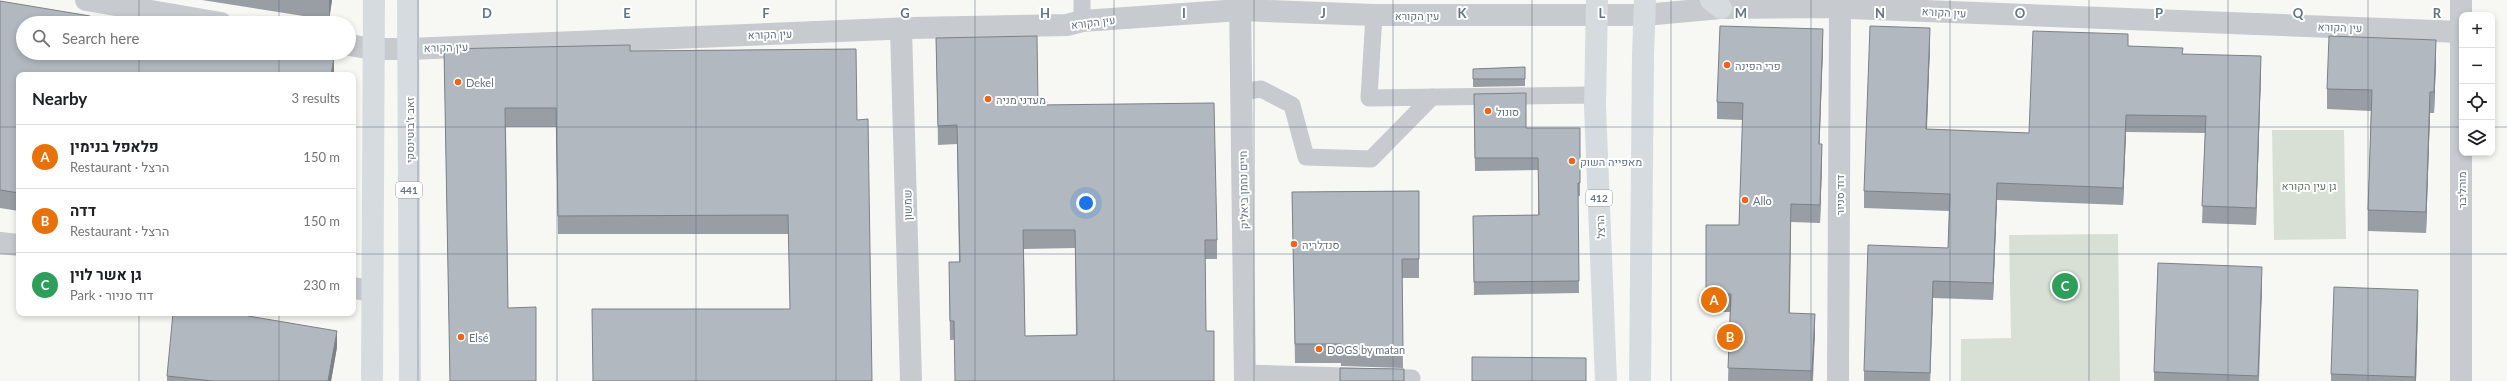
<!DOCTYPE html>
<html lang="en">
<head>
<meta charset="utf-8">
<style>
	body { margin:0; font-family:Lato,Heebo,sans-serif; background:#f6f6f6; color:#202124 }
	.controls { position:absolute; right:12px; top:12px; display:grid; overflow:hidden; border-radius:8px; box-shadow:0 2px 6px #0003 }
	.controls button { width:36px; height:36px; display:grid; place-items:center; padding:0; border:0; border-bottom:1px solid #e0e0e0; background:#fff; color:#202124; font:20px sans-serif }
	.you { position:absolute; left:1086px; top:203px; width:14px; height:14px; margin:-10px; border:3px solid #fff; border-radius:50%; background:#1a73e8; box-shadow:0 0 0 6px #1a73e833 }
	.badge { display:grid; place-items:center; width:26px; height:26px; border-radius:50%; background:#f1631b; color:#fff; font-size:13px; font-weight:700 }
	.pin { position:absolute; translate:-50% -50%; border:2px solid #fff; box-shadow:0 1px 4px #0006 }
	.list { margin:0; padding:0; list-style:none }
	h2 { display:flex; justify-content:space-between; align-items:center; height:52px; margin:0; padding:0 16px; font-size:17px }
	h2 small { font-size:13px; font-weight:400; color:#757577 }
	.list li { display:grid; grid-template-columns:26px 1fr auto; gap:12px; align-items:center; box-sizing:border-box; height:64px; padding:0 16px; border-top:1px solid #e0e0e0 }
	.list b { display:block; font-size:15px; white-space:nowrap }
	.list p { margin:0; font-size:13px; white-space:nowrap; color:#757577 }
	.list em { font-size:13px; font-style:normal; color:#757577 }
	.icon { flex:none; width:22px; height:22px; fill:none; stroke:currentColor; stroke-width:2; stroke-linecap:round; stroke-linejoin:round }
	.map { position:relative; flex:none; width:2507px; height:381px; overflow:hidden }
	.search { position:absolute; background:#fff; box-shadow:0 2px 6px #0003; left:16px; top:16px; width:340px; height:44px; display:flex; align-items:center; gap:10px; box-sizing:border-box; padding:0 14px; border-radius:22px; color:#757577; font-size:15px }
	.panel { position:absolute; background:#fff; box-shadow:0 2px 6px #0003; left:16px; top:72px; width:340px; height:244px; border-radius:8px }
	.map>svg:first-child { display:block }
	.green { fill:#d8e0d5 }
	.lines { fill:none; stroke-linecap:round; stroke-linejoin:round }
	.service { stroke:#c7cace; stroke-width:17 }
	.minor { stroke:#c7cace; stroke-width:22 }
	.primary { stroke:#d6dbe0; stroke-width:22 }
	.wall { fill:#989ea4; fill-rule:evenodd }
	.shaded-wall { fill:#7c8186 }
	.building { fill:#b1b8bf; stroke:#7c8186; fill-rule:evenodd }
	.grid { fill:none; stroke:#647488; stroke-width:1; stroke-opacity:0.55 }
	.poi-dot { fill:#f1631b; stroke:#fff; stroke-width:1.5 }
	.labels { text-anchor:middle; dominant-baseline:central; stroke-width:4; stroke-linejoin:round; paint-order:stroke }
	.shield { fill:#fff; stroke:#929eac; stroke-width:1 }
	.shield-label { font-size:10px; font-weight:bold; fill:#647488 }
	.street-label { font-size:11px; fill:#647488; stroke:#fff }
	.poi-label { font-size:11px; fill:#647488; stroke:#fff; text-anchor:start }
	.park-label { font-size:11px; fill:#62795f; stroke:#fff }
	.grid-label { font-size:13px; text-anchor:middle; font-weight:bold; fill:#647488; stroke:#fff; stroke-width:4; stroke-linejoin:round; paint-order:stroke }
</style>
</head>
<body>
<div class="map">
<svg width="2507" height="381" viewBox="0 0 2507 381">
	<rect width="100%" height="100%" fill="#f7f8f4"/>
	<g class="green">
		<polygon points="2272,130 2344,130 2346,239 2274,240"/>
		<polygon points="2118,234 2120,381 1961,381 1961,339 2011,338 2009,235"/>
	</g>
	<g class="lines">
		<g class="service">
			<polyline points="1082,0 1082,21"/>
			<polyline points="1374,15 1369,98 1588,95 1595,106"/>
			<polyline points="1242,92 1261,89 1292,105 1306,157 1371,159 1432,97"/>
			<polyline points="1245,373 1412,378"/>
		</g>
		<g class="minor">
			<polyline points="86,0 221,23"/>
			<polyline points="1240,0 1245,381"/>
			<polyline points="2461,0 2461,381"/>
			<polyline points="901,29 911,381"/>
			<polyline points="349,45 373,49 409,49 912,28 1067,25 1082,21 1240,10 1374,15 1644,15 1721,8 1823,7 2461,32"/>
			<polyline points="0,243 19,245"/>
			<polyline points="353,288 372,291"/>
			<polyline points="1838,381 1840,9"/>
		</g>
		<g class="primary">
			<polyline points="408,0 410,381"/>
			<polyline points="1597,0 1595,106 1606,381"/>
			<polyline points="1711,0 1721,8"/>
			<polyline points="372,381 374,0"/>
			<polyline points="1640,381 1643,55 1645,0"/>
		</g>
	</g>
	<g class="wall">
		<polygon points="202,0 332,0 329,20"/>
		<polygon points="0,1 90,21 334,75 19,75 19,211 0,208"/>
		<path d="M 936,38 L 1038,105 L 1217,240 L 1217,259 L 1205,259 L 1206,331 L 950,340 L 949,281 L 959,262 L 957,144 L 938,145 ZM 1075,248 L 1076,335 L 1025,336 L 1024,249 Z"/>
		<polygon points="1930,45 1927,129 2029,133 2128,46 2183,54 2261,73 2256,225 2202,223 2205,133 2126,132 2123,205 1997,200 1993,300 1933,298 1930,381 1864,381 1864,371 1948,248 1949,211 1864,208 1864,191"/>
		<polygon points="1823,46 1819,144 1822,161 1820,223 1791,222 1790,313 1815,332 1813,381 1728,381 1730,312 1706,312 1706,225 1739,225 1743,120 1717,119 1717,102"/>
		<polygon points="444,49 630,51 856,49 788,234 558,234 556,127 506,127 508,308 536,381 450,381"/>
		<polygon points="2436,60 2434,113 2430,113 2426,233 2368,231 2368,210 2371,111 2327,109 2327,89"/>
		<polygon points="1525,67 1525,86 1473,87 1473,69"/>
		<polygon points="1474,94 1526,128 1580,183 1580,196 1578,196 1579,293 1474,295 1473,216 1538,215 1538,170 1475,171"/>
		<polygon points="1419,191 1419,278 1402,278 1403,368 1341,366 1341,363 1295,363 1292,192"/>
		<polygon points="2262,286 2259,381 2154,381 2154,372"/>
		<polygon points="2418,310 2416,381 2331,381 2331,374"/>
		<polygon points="248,316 337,347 331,381 167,381 167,376"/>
	</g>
	<g class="shaded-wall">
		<polygon points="329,0 332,0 329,20"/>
		<polygon points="1930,28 1930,45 1926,146 1926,129"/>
		<polygon points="1823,29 1823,46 1819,161 1819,144"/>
		<polygon points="2436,40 2436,60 2434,113 2434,92"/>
		<polygon points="2261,56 2261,73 2256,225 2256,208"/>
		<polygon points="334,58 334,75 331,75"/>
		<polygon points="2430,92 2430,113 2426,233 2426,212"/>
		<polygon points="2126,115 2126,132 2123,205 2123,188"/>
		<polygon points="1822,144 1822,161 1820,223 1820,205"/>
		<polygon points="1997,183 1997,200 1993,300 1993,283"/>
		<polygon points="2262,267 2262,286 2258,381"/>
		<polygon points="1933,281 1933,298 1930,381 1930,373"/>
		<polygon points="2418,290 2418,310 2416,381 2415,381"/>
		<polygon points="1815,314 1815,332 1812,381 1812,371"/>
		<polygon points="337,331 337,347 331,381 328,381"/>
	</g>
	<g class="building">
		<polygon points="0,1 90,16 89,21 103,23 23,23 23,53 307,53 334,58 331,75 19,75 19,193 0,190"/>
		<polygon points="1720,26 1823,29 1819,144 1822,144 1820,205 1791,204 1789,313 1815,314 1812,371 1728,368 1731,294 1706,294 1706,225 1739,225 1743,103 1717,102"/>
		<polygon points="1870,26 1930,28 1926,129 2029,133 2033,31 2128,34 2128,46 2183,48 2182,54 2261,56 2256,208 2202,206 2206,116 2126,115 2123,188 1997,183 1993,283 1933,281 1930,373 1864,371 1868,245 1948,248 1950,194 1864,191"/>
		<path d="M 1037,36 L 1038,105 L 1214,103 L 1217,240 L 1205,240 L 1206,331 L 1214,331 L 1214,381 L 955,381 L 954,321 L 950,321 L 949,262 L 960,262 L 957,125 L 938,126 L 936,38 ZM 1023,230 L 1075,230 L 1077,335 L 1025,336 Z"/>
		<polygon points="2329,36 2436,40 2434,92 2430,92 2426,212 2368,210 2372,90 2327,89"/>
		<polygon points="630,45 630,51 856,49 857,120 868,119 872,381 593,381 592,309 790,309 788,215 558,216 556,108 505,108 508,308 536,307 536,381 450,381 444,49"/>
		<polygon points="1525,67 1525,79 1473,79 1473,69"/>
		<polygon points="1526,93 1526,128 1580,128 1580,183 1578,183 1579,281 1474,282 1473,216 1539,215 1538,158 1475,158 1474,94"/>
		<polygon points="1419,191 1419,259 1402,259 1403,349 1341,347 1341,344 1295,344 1292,192"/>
		<polygon points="2158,263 2262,267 2258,376 2154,372"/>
		<polygon points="2334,287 2418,290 2415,377 2331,374"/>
		<polygon points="173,313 248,313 248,316 337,331 328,381 213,381 167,376"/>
		<polygon points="1472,357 1586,358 1586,381 1472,381"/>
		<polygon points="1340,368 1404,369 1404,381 1340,381"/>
	</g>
	<path class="grid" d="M 139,0 L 139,23M 279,0 L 279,23M 418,0 L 418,381M 557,0 L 557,381M 696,0 L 696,381M 836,0 L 836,381M 975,0 L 975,381M 1114,0 L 1114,381M 1254,0 L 1254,381M 1393,0 L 1393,381M 1532,0 L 1532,381M 1671,0 L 1671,381M 1811,0 L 1811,381M 1950,0 L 1950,381M 2089,0 L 2089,381M 2228,0 L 2228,381M 2368,0 L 2368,381M 139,53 L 139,75M 279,53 L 279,75M 0,127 L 19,127M 353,127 L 2462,127M 2492,127 L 2507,127M 0,254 L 19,254M 353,254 L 2507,254M 139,313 L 139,381M 279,313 L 279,381"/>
	<g class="poi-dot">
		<circle cx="1727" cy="65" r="4"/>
		<circle cx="458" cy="82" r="4"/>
		<circle cx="988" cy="99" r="4"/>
		<circle cx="1488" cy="111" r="4"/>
		<circle cx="1572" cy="161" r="4"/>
		<circle cx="1745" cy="200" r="4"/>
		<circle cx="1294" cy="244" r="4"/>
		<circle cx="461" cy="337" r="4"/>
		<circle cx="1319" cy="349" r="4"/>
	</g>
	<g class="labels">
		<g class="shield">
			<rect x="396" y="182" width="26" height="16" rx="3"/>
			<rect x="1586" y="190" width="26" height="16" rx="3"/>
		</g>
		<g class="shield-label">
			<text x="409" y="190">441</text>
			<text x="1599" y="198">412</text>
		</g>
		<g class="street-label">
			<text transform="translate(1944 12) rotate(3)">עין הקורא</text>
			<text x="1417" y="15">עין הקורא</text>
			<text transform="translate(1093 22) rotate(-7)">עין הקורא</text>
			<text transform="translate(2340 27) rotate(2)">עין הקורא</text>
			<text transform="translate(770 34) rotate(-2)">עין הקורא</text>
			<text transform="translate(446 47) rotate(-2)">עין הקורא</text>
			<text transform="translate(409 130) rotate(-90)">זאב ז'בוטינסקי</text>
			<text transform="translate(1243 190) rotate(-91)">חיים נחמן ביאליק</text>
			<text transform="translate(2461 190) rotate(-90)">מוהליבר</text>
			<text transform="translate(1839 195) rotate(-90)">דוד סניור</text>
			<text transform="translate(907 205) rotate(-91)">שמשון</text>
			<text transform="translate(1600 227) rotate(-92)">הרצל</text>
		</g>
		<g class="poi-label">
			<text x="1735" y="65">פרי הפינה</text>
			<text x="466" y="82">Dekel</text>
			<text x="996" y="99">מעדני מניה</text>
			<text x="1496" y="111">סונול</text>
			<text x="1580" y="161">מאפייה השוק</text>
			<text x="1753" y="200">Allo</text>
			<text x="1302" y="244">סנדלריה</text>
			<text x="469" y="337">Elsé</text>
			<text x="1327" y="349">DOGS by matan</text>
		</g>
		<g class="park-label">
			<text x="2309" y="185">גן עין הקורא</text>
		</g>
	</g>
	<g class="grid-label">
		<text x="487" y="18">D</text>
		<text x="627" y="18">E</text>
		<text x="766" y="18">F</text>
		<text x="905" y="18">G</text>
		<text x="1045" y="18">H</text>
		<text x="1184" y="18">I</text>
		<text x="1323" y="18">J</text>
		<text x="1462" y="18">K</text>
		<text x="1602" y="18">L</text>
		<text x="1741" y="18">M</text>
		<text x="1880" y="18">N</text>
		<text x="2020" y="18">O</text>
		<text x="2159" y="18">P</text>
		<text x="2298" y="18">Q</text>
		<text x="2437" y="18">R</text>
	</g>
</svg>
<div class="controls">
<button>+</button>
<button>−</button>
<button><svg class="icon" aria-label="locate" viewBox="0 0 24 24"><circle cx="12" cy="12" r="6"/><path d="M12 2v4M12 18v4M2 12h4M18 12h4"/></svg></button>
<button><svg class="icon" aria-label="layers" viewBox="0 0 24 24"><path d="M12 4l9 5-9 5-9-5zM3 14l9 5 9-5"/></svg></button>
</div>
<div class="you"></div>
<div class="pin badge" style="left:1714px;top:300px;background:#e8710a">A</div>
<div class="pin badge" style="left:1730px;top:337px;background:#e8710a">B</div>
<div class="pin badge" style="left:2065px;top:286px;background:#2e9e5b">C</div>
<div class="search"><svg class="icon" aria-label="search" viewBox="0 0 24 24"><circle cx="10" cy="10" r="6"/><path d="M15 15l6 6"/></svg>Search here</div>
<section class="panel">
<h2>Nearby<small>3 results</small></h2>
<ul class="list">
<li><span class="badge" style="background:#e8710a">A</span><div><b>פלאפל בנימין</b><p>Restaurant · הרצל</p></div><em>150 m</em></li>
<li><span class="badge" style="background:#e8710a">B</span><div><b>דדה</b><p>Restaurant · הרצל</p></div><em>150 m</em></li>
<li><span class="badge" style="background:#2e9e5b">C</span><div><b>גן אשר לוין</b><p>Park · דוד סניור</p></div><em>230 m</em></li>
</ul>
</section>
</div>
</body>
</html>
